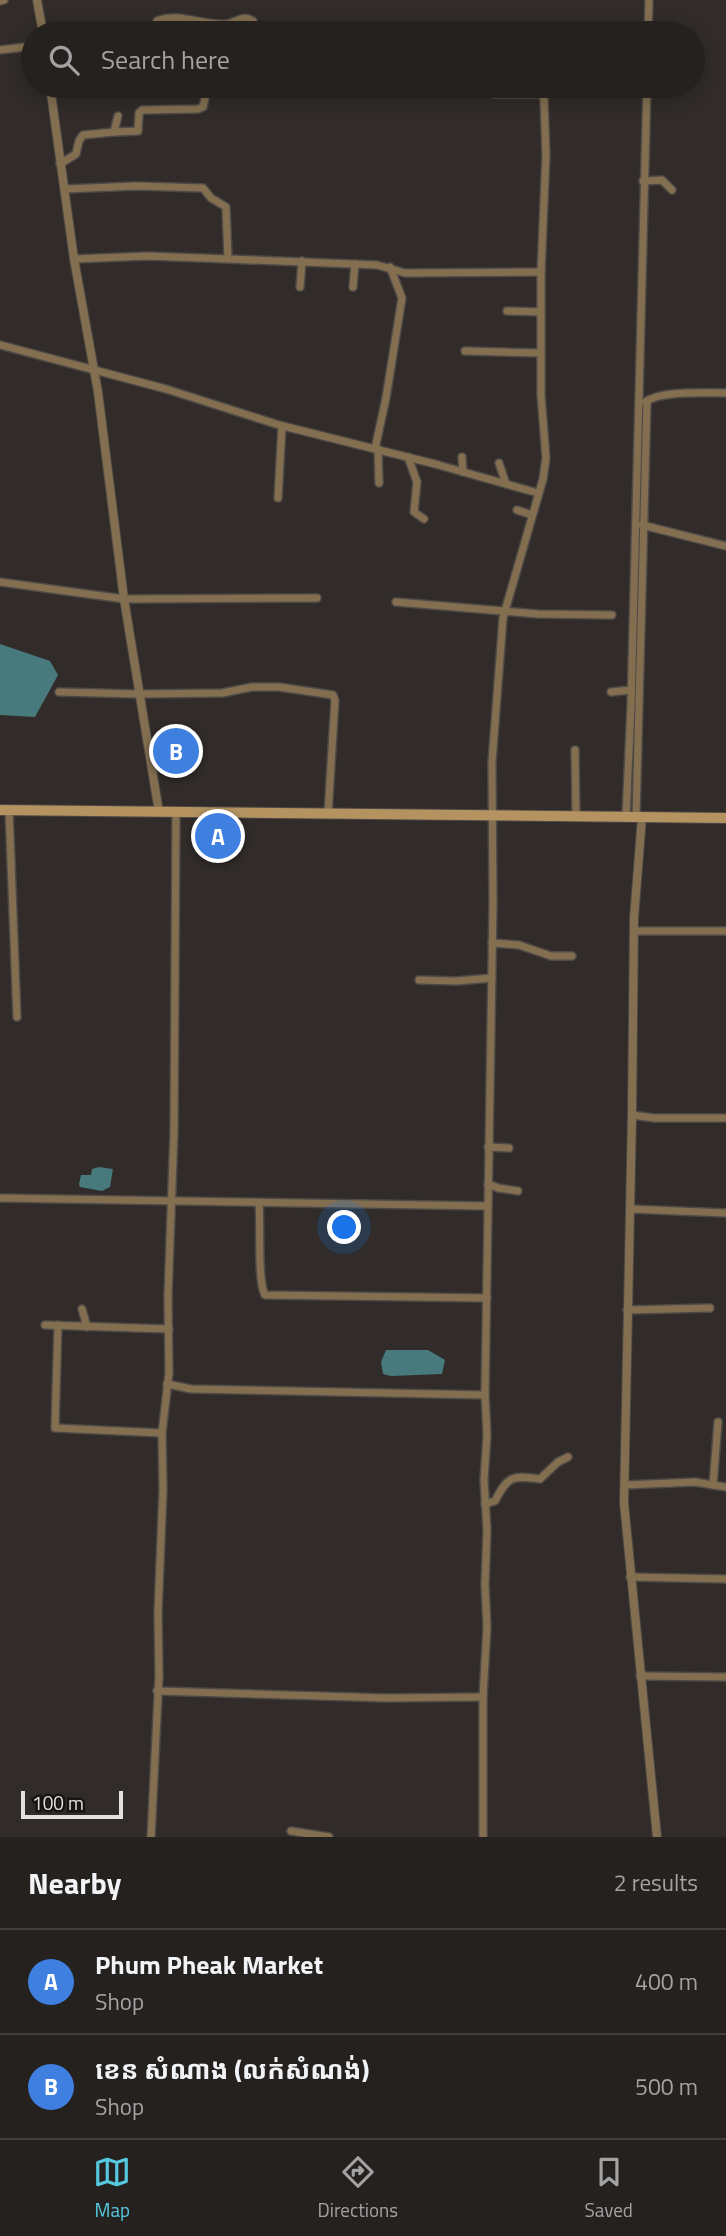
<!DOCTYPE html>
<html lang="en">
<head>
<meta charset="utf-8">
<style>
	body { margin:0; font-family:"Titillium Web","Noto Sans Khmer",sans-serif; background:#312e2c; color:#f1f3f6 }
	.scale { position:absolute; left:21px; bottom:18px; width:102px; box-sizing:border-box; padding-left:7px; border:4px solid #e4e0de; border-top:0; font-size:19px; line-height:24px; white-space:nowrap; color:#e4e0de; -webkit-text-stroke:5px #171514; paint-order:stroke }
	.you { position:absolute; left:345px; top:1228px; width:24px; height:24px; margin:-18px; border:5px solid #fff; border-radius:50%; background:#1a73e8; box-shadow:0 0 0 10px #1a73e833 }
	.badge { display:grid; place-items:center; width:46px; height:46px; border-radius:50%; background:#56c9e1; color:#fff; font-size:23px; font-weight:700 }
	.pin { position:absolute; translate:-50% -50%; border:4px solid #fff; box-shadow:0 2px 7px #0006 }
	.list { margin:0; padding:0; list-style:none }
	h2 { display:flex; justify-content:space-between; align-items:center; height:91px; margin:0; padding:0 28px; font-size:30px }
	h2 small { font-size:23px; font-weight:400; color:#a3a3a4 }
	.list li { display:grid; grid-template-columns:46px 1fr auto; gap:21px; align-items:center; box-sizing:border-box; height:105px; padding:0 28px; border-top:2px solid #423e3d }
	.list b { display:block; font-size:26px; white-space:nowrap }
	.list p { margin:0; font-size:23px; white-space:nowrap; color:#a3a3a4 }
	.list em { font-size:23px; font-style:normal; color:#a3a3a4 }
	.icon { flex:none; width:38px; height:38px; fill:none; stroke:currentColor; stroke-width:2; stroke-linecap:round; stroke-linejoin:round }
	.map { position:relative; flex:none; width:726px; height:1837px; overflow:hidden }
	.search { position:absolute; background:#25211f; box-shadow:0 4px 18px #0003; left:21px; right:21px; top:21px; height:77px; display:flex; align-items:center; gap:18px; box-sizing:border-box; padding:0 24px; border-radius:38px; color:#a3a3a4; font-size:26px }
	.sheet { height:301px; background:#25211f }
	nav { display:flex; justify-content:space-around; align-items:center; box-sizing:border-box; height:98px; border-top:2px solid #423e3d; background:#25211f; font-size:19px; color:#a3a3a4 }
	nav a { display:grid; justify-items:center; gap:4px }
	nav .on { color:#56c9e1 }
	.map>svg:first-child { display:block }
	.water { fill:#487a7d }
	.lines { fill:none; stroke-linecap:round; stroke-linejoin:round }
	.minor-casing { stroke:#4e4946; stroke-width:10 }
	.tertiary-casing { stroke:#4e4946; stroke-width:10 }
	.secondary-casing { stroke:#4e4946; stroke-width:12 }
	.minor { stroke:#836f50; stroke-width:7 }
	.tertiary { stroke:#836f50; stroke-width:8 }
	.secondary { stroke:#b49361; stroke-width:10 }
</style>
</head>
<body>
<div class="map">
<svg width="726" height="1837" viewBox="0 0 726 1837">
	<rect width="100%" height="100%" fill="#312c29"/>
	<g class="water">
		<polygon points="0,644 50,661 58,675 35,717 0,715"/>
		<polygon points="99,1167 113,1169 110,1187 102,1191 80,1187 79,1184 81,1175 91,1175 92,1169"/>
		<polygon points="386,1350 428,1350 445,1360 442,1374 391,1376 383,1374 381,1362"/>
	</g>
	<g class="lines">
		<g class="minor-casing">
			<g id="minor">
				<polyline points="0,1 4,0"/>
				<path d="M 153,33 L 157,21 C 179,12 203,26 226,24 C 237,23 241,14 253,21"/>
				<polyline points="648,33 649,0"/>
				<polyline points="0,50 33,46"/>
				<polyline points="114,132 138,131 139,113 142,110 198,109 203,107 207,90"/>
				<polyline points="60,164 76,154 79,141 83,135 114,132 118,116"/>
				<polyline points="643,181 662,180 672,190"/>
				<polyline points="65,189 136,186 203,188 211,198 226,207 228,259 377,265 405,273 541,272"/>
				<polyline points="74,259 148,256 228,259"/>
				<polyline points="300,287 302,261"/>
				<polyline points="353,287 355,264"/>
				<polyline points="507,311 541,312"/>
				<polyline points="0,345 166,389 279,425 435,464 538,493"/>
				<polyline points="465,351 541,353"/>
				<path d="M 645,402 C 662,390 704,393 726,393"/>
				<polyline points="375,449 386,398 402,298 390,267"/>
				<polyline points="378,449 379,483"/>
				<polyline points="408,457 417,482 414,512 424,519"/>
				<polyline points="462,457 463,472"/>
				<polyline points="499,463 506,484"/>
				<polyline points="278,498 282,426"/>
				<polyline points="517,510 532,515"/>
				<polyline points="642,525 726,546"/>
				<polyline points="0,582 124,599 317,598"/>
				<polyline points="396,602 538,614 612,615"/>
				<polyline points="59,692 138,694 222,693 252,687 279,687 333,695 335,700 328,814"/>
				<polyline points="611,692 631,690"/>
				<polyline points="575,750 576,816"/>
				<polyline points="9,810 17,1017"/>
				<polyline points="626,817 631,706 647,86"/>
				<polyline points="636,817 647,401"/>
				<polyline points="634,931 726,931"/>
				<polyline points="492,943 519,945 551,956 572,956"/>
				<polyline points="419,980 456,981 492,978"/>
				<polyline points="632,1115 654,1118 726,1118"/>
				<polyline points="488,1147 509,1148"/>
				<polyline points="488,1184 498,1188 518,1191"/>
				<polyline points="0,1198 488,1206"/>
				<path d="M 259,1204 C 261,1224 257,1281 265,1295 L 487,1298"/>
				<polyline points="630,1209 726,1213"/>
				<polyline points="82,1309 87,1327"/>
				<polyline points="627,1310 710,1308"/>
				<polyline points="45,1325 169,1329"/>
				<polyline points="58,1325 55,1428 162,1433"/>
				<polyline points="167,1384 191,1389 485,1395"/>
				<polyline points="625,1485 695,1482 726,1487"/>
				<polyline points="713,1485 718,1422"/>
				<path d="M 485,1504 L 495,1501 C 508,1476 512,1475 540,1479 L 558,1462 L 568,1457"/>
				<polyline points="630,1577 726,1579"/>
				<polyline points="640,1676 726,1677"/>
				<polyline points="157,1691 386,1698 483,1697"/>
				<polyline points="291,1831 329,1837"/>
				<polyline points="151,1837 159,1676 158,1612 163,1490 162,1433 169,1373 168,1296 174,1132 176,812"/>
				<polyline points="483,1837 483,1697 487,1627 485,1585 487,1530 484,1480 487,1435 485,1395 493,904 492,762 503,618 543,479 546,458 541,395 541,272 546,155 544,100 543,95 540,94 494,94"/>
			</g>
		</g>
		<g class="tertiary-casing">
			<g id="tertiary">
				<polyline points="37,0 43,33"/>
				<polyline points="50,86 74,259 98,392 124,599 159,812"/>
				<polyline points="642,817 634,918 632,1115 624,1503 657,1837"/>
			</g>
		</g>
		<g class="secondary-casing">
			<polyline id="secondary" points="0,810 726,818"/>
		</g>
		<use href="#minor" class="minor"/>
		<use href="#tertiary" class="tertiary"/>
		<use href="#secondary" class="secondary"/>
	</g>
</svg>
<div class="scale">100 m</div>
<div class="you"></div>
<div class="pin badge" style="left:218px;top:836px;background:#3f7fe0">A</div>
<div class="pin badge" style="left:176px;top:751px;background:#3f7fe0">B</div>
<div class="search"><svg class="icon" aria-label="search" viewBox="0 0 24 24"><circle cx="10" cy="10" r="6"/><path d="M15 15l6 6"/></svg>Search here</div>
</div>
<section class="sheet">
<h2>Nearby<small>2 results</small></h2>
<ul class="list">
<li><span class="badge" style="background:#3f7fe0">A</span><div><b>Phum Pheak Market</b><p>Shop</p></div><em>400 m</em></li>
<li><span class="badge" style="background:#3f7fe0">B</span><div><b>ខេន សំណាង (លក់សំណង់)</b><p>Shop</p></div><em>500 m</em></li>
</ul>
</section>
<nav>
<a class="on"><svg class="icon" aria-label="map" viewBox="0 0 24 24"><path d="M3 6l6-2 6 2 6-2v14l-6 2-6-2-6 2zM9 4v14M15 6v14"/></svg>Map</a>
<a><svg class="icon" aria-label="directions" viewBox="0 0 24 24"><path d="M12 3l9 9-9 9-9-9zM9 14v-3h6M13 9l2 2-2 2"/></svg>Directions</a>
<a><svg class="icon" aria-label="saved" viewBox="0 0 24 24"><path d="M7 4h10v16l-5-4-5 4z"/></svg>Saved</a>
</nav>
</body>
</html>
